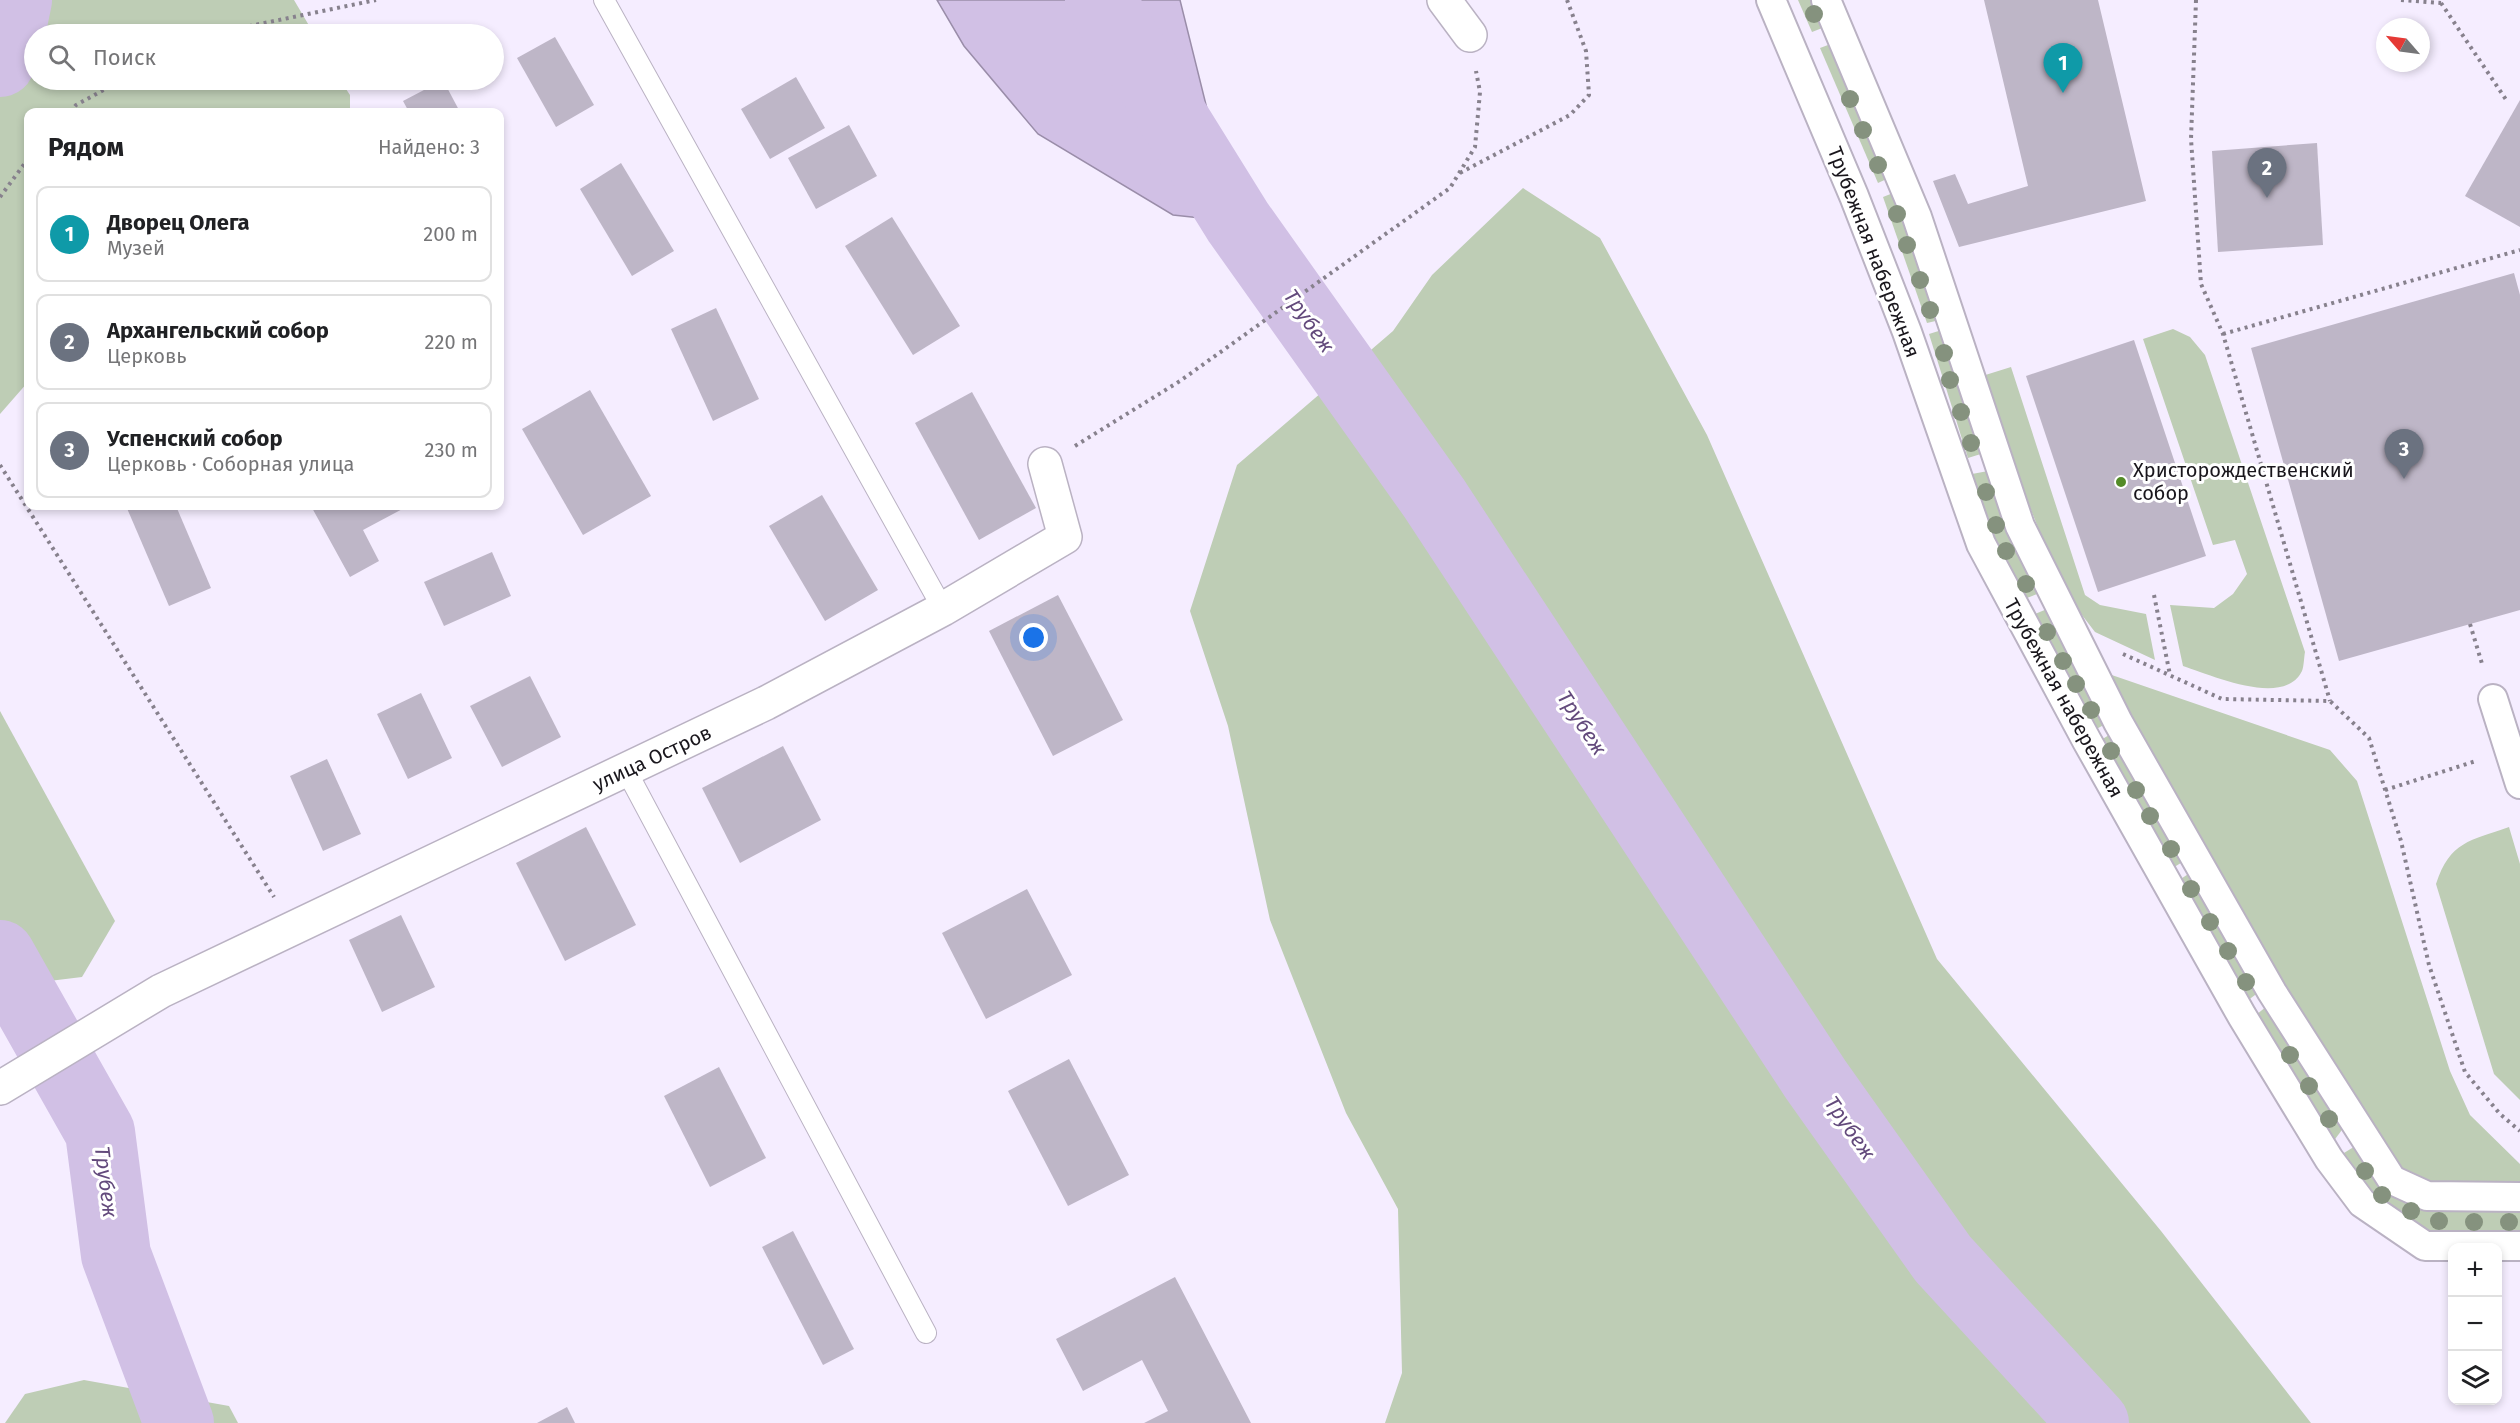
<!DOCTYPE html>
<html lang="ru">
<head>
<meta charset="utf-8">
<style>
	body { margin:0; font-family:"Fira Sans",sans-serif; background:#f6f6f6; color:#202124 }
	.controls { position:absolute; right:18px; bottom:18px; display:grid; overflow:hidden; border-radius:12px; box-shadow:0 3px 9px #0003 }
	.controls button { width:54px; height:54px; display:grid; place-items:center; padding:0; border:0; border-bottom:2px solid #e0e0e0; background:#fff; color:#202124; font:30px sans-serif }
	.compass { position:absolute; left:2376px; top:18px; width:54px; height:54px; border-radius:50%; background:#fff; box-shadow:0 3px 9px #0003; rotate:298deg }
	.you { position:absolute; left:1034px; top:638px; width:21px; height:21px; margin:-15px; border:4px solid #fff; border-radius:50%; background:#1a73e8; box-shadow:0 0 0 9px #1a73e833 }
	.badge { display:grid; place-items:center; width:39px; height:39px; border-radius:50%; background:#2563eb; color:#fff; font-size:20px; font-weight:700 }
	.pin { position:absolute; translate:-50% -50px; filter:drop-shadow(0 2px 3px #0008) }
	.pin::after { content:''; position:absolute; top:32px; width:21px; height:18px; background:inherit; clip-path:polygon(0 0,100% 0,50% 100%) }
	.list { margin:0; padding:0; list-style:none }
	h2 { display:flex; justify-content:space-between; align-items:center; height:78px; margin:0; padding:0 24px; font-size:26px }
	h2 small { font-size:20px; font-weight:400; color:#757577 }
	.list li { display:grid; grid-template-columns:39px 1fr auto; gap:18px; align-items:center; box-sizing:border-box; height:96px; margin:0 12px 12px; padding:0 12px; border:2px solid #e0e0e0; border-radius:12px }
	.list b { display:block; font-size:22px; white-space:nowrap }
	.list p { margin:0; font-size:20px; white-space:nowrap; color:#757577 }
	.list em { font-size:20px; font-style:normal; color:#757577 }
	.icon { flex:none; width:33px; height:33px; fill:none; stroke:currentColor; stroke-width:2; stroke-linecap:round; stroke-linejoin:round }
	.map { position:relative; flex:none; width:2520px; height:1423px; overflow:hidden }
	.search { position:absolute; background:#fff; box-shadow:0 3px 9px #0003; left:24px; top:24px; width:480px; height:66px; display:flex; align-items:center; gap:15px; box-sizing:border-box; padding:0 21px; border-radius:33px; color:#757577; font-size:22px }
	.panel { position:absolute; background:#fff; box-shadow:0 3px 9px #0003; left:24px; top:108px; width:480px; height:402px; border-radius:12px }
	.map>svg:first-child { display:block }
	.green { fill:#becdb5 }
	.water { fill:#d1c0e5; stroke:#9a8da9; stroke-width:1.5 }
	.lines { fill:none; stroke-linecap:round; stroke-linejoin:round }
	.river { stroke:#d1c0e5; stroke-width:70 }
	.building { fill:#beb6c7 }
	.service-casing { stroke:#bab2c3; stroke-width:22 }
	.pedestrian-casing { stroke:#bab2c3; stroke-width:32 }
	.minor-casing { stroke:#bab2c3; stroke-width:36 }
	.path { stroke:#87818d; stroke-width:4; stroke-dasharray:3 4.5; stroke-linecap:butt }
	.service { stroke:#fff; stroke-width:20 }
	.pedestrian { stroke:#fff; stroke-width:28 }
	.minor { stroke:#fff; stroke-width:33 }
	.tree { fill:#85927e }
	.poi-dot { fill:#538b27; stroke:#fff; stroke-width:2 }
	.labels { text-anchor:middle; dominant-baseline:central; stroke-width:6; stroke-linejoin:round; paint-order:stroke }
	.street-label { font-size:20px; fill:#19161c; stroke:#fff }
	.poi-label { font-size:20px; fill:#19161c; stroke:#fff; text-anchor:start }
	.water-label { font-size:21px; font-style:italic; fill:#634a7c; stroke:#fff }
</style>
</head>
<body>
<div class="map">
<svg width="2520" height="1423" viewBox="0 0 2520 1423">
	<rect width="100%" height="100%" fill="#f5edff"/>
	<g class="green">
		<polygon points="0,0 294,0 314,34 34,34 34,80 340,80 350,95 350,112 28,112 28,382 0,414"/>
		<polygon points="1798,0 1819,0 1830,25 1812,32"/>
		<polygon points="1836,42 1893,176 1878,183 1820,48"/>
		<polygon points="1523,188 1600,238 1707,435 1937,959 2161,1231 2311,1423 1385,1423 1402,1373 1398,1209 1346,1113 1270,920 1228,726 1190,611 1237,465 1393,331 1432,275"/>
		<polygon points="1898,191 1944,319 1927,323 1883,197"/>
		<polygon points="1945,329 1984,453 1968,458 1929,334"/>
		<path d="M 2173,329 L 2190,337 L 2205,355 L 2305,652 C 2304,657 2304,666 2302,671 C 2284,708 2211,675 2183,666 L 2170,605 L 2214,608 L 2233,594 L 2247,574 L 2235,540 L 2213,545 L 2143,339 Z"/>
		<polygon points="2011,367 2085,595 2100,605 2146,614 2155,660 2095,632 2062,589 1979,377"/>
		<polygon points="1988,471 2042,592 2022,600 1993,543 1972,474"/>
		<polygon points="2047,609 2111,721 2091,732 2030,616"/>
		<polygon points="2103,672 2330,750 2357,781 2450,1071 2470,1115 2520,1164 2520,1190 2429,1189 2401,1174 2277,988"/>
		<polygon points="0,711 115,921 82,977 0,987"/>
		<polygon points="2114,732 2189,858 2171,869 2096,743"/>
		<path d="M 2509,827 L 2520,864 L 2520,1100 L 2494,1074 L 2436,884 C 2450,841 2470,841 2509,827 Z"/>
		<polygon points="2196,869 2263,989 2243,1004 2173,884"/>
		<polygon points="2271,1003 2347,1123 2330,1146 2252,1018"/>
		<polygon points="2357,1145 2394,1192 2520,1204 2520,1237 2428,1235 2369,1200 2339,1156"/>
		<polygon points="84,1380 229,1406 238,1423 5,1423 25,1394"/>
	</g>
	<polygon class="water" points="937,0 1180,0 1211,125 1249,204 1238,222 1173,215 1038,134 964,46"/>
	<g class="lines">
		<g class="river">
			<polyline points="1100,0 1238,222 1434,498 1816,1080 1943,1259 2094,1423"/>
			<polyline points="0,62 7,48 17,0"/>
			<polyline points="0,955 100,1132 116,1255 179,1423"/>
		</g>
	</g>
	<g class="building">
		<polygon points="1984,0 2098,0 2146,201 1959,247 1933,181 1955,174 1968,204 2028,186"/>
		<polygon points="555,37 594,105 556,127 517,58"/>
		<polygon points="796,77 825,128 770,159 741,109"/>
		<polygon points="443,80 460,112 409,112 403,101"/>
		<polygon points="2520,100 2520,227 2465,196"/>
		<polygon points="849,125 877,176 816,209 788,158"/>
		<polygon points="2317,143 2323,245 2218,252 2212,151"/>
		<polygon points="621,163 674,251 632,276 580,189"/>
		<polygon points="892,217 960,326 913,355 845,246"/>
		<polygon points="2514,273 2520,295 2520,610 2339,661 2251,348"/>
		<polygon points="716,308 759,399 713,421 671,329"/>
		<polygon points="2134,340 2206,556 2098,592 2026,376"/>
		<polygon points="590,390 651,496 583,535 522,429"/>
		<polygon points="972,392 1036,508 979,540 915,423"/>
		<polygon points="822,495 878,590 825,621 769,526"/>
		<polygon points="126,506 176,506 211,588 169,606"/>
		<polygon points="311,506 408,506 363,530 379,561 350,577"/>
		<polygon points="492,552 511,596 444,626 424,582"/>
		<polygon points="1058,595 1123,720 1053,756 989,631"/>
		<polygon points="530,676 561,737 502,767 470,706"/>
		<polygon points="421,693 452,758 408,779 377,714"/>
		<polygon points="783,746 821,820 740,863 702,788"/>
		<polygon points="327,759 361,834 323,851 290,776"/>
		<polygon points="586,827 636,925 565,961 516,863"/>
		<polygon points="1027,889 1072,975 986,1019 942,933"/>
		<polygon points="401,915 435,987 382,1012 349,940"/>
		<polygon points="1069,1059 1129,1175 1068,1206 1008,1091"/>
		<polygon points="719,1067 766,1158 710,1187 664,1096"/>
		<polygon points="793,1231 854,1349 823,1365 762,1247"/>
		<polygon points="1175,1277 1251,1423 1144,1423 1168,1411 1142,1360 1083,1391 1056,1339"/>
		<polygon points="567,1407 575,1423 537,1423"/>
	</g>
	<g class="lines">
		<g class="service-casing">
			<g id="service">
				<polyline points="604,0 943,609"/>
				<polyline points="626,770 926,1333"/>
			</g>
		</g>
		<g class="pedestrian-casing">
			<g id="pedestrian">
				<polyline points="1771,0 1854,196 1907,332 1981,544 2087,741 2242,1016 2329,1159 2362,1203 2425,1246 2520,1246"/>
				<polyline points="1826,0 1917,217 2020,526 2118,722 2272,992 2392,1180 2427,1196 2520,1197"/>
				<polyline points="2493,699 2520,784"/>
			</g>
		</g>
		<g class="minor-casing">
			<g id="minor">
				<polyline points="1444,0 1470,35"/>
				<polyline points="0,1088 161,991 766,703 943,609 1065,537 1045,464"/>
			</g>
		</g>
		<g class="path">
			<polyline points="2196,0 2191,139 2201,284 2223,334 2330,701"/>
			<polyline points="2401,0 2441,3 2444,0"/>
			<polyline points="2441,3 2507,101"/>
			<polyline points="220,34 240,28 376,0"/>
			<polyline points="70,112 76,105 122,80"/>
			<polyline points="1460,173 1570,115 1589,95 1586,51 1567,0"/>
			<polyline points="0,197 28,159"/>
			<polyline points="2223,334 2520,250"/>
			<polyline points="1075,446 1180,381 1450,188 1475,147 1480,92 1476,71"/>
			<polyline points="0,465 274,897"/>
			<polyline points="2154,595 2170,675"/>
			<polyline points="2470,624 2483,667"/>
			<polyline points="2123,654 2222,699 2330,701 2369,738 2401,841 2429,965 2465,1072 2500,1114 2520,1131"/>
			<polyline points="2385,790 2476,761"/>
		</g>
		<use href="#service" class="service"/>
		<use href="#pedestrian" class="pedestrian"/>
		<use href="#minor" class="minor"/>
	</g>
	<g class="tree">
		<circle cx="1814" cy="14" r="9"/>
		<circle cx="1850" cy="99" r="9"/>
		<circle cx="1863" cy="130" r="9"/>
		<circle cx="1878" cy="165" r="9"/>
		<circle cx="1897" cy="214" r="9"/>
		<circle cx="1907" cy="245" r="9"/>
		<circle cx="1920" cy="280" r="9"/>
		<circle cx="1930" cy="310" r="9"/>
		<circle cx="1944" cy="353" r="9"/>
		<circle cx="1950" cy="380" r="9"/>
		<circle cx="1961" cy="412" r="9"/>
		<circle cx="1971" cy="443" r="9"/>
		<circle cx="1986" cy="492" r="9"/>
		<circle cx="1996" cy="525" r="9"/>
		<circle cx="2006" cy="551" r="9"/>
		<circle cx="2026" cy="584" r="9"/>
		<circle cx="2047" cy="632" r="9"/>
		<circle cx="2063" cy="661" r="9"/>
		<circle cx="2076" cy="684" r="9"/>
		<circle cx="2091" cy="710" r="9"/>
		<circle cx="2111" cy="751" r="9"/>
		<circle cx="2136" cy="790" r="9"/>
		<circle cx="2150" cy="816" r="9"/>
		<circle cx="2171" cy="849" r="9"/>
		<circle cx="2191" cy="889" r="9"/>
		<circle cx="2210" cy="922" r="9"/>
		<circle cx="2228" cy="951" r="9"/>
		<circle cx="2246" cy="982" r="9"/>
		<circle cx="2290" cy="1055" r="9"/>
		<circle cx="2309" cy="1086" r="9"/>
		<circle cx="2329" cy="1119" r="9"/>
		<circle cx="2365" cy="1171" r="9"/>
		<circle cx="2382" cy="1195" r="9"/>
		<circle cx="2411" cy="1211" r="9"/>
		<circle cx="2439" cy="1221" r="9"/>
		<circle cx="2474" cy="1222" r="9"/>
		<circle cx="2509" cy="1222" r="9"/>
	</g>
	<circle class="poi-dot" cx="2121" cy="482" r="6"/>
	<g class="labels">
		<g class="street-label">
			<text transform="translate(1874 252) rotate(69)">Трубежная набережная</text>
			<text transform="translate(2064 698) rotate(61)">Трубежная набережная</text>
			<text transform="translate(652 758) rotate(-25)">улица Остров</text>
		</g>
		<g class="poi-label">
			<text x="2133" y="470">Христорождественский<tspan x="2133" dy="23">собор</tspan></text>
		</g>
		<g class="water-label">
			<text transform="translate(1309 321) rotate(55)">Трубеж</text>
			<text transform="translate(1582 723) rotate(57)">Трубеж</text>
			<text transform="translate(1850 1128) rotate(55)">Трубеж</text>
			<text transform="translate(106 1182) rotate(83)">Трубеж</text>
		</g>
	</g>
</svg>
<div class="controls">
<button>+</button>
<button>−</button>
<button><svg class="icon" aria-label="layers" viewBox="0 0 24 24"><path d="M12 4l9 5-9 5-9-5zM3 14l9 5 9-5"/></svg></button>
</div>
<svg class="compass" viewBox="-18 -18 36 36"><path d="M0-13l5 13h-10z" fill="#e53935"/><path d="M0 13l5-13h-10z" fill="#757577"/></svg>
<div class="you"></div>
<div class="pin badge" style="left:2063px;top:93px;background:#0f9aa8">1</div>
<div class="pin badge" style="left:2267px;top:198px;background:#6b7280">2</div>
<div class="pin badge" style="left:2404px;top:479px;background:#6b7280">3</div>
<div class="search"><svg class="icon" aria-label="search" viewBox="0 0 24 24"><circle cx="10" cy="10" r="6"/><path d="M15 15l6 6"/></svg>Поиск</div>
<section class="panel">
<h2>Рядом<small>Найдено: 3</small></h2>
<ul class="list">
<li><span class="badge" style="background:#0f9aa8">1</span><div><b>Дворец Олега</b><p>Музей</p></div><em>200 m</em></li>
<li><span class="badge" style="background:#6b7280">2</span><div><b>Архангельский собор</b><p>Церковь</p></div><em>220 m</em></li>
<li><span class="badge" style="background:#6b7280">3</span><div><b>Успенский собор</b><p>Церковь · Соборная улица</p></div><em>230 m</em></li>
</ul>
</section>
</div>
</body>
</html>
